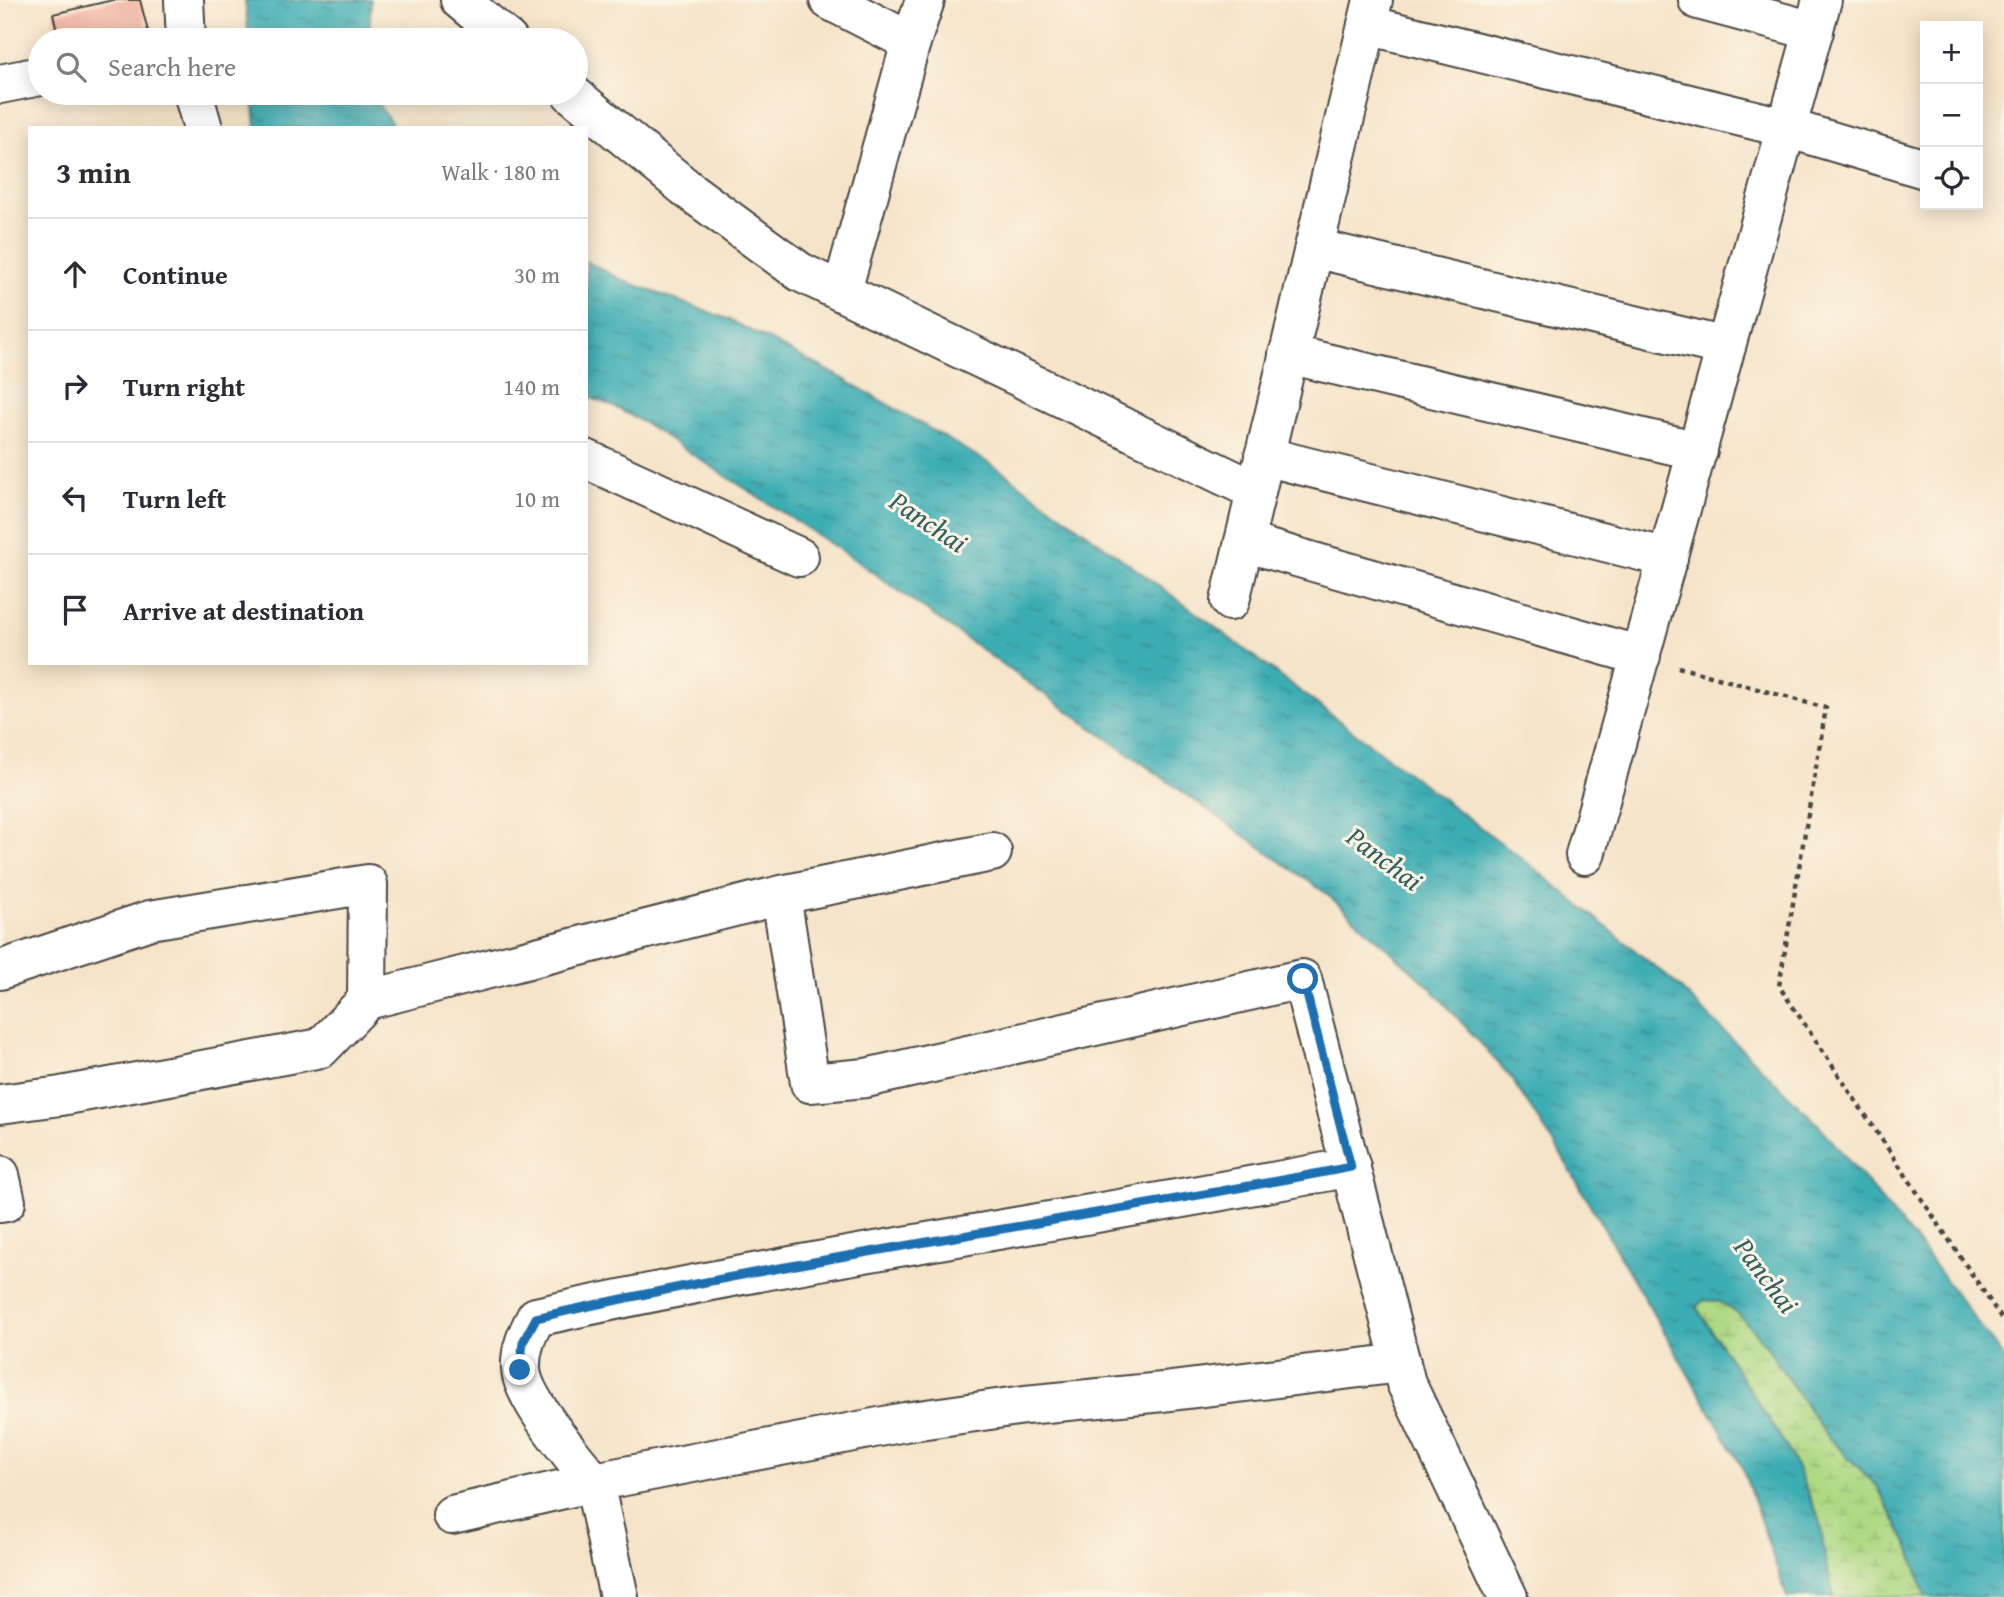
<!DOCTYPE html>
<html lang="en">
<head>
<meta charset="utf-8">
<style>
	body { margin:0; font-family:"Gentium Book Plus",serif; background:#f2f2f3; color:#2b2b33 }
	.controls { position:absolute; right:21px; top:21px; display:grid; overflow:hidden; border-radius:0px; box-shadow:0 4px 18px #0003 }
	.controls button { width:63px; height:63px; display:grid; place-items:center; padding:0; border:0; border-bottom:2px solid #e1e1e2; background:#fff; color:#2b2b33; font:35px sans-serif }
	.stop { position:absolute; width:21px; height:21px; margin:-16px; border:5px solid #1f6fb2; border-radius:50%; background:#fff }
	.stop.end { background:#1f6fb2; border-color:#fff; box-shadow:0 2px 7px #0008 }
	.list { margin:0; padding:0; list-style:none }
	h2 { display:flex; justify-content:space-between; align-items:center; height:91px; margin:0; padding:0 28px; font-size:30px }
	h2 small { font-size:23px; font-weight:400; color:#7c7c81 }
	.list li { display:grid; grid-template-columns:46px 1fr auto; gap:21px; align-items:center; box-sizing:border-box; height:112px; padding:0 28px; border-top:2px solid #e1e1e2 }
	.list b { display:block; font-size:26px; white-space:nowrap }
	.list em { font-size:23px; font-style:normal; color:#7c7c81 }
	.icon { flex:none; width:38px; height:38px; fill:none; stroke:currentColor; stroke-width:2; stroke-linecap:round; stroke-linejoin:round }
	.map { position:relative; flex:none; width:2004px; height:1597px; overflow:hidden }
	.search { position:absolute; background:#fff; box-shadow:0 4px 18px #0003; left:28px; top:28px; width:560px; height:77px; display:flex; align-items:center; gap:18px; box-sizing:border-box; padding:0 24px; border-radius:38px; color:#7c7c81; font-size:26px }
	.panel { position:absolute; background:#fff; box-shadow:0 4px 18px #0003; left:28px; top:126px; width:560px; height:539px; border-radius:0px }
	.map>svg:first-child { display:block }
	.wetland { fill:url(#wetland-marsh); stroke:#6d8258; stroke-width:2 }
	.water { fill:url(#water-ripples); stroke:#346c70; stroke-width:2 }
	.building { fill:#f1b2a1 }
	.lines { fill:none; stroke-linecap:round; stroke-linejoin:round }
	.minor-casing { stroke:#494743; stroke-width:42 }
	.path { stroke:#494743; stroke-width:4.5; stroke-dasharray:5 5; stroke-linecap:butt }
	.minor { stroke:#fff; stroke-width:38 }
	.route { stroke:#1f6fb2; stroke-width:9 }
	.labels { text-anchor:middle; dominant-baseline:central; stroke-width:6; stroke-linejoin:round; paint-order:stroke }
	.water-label { font-size:28px; font-style:italic; fill:#325f62; stroke:#fcf5e5 }
</style>
</head>
<body>
<div class="map">
<svg width="2004" height="1597" viewBox="0 0 2004 1597">
	<defs>
		<pattern id="wetland-marsh" width="20" height="14" patternUnits="userSpaceOnUse" patternTransform="scale(1.75)"><rect width="20" height="14" fill="#afd984"/><path d="M1 5h8M5 5V1M11 12h8M15 12V8" fill="none" stroke="#97ba72"/></pattern>
		<pattern id="water-ripples" width="26" height="14" patternUnits="userSpaceOnUse" patternTransform="scale(1.75)"><rect width="26" height="14" fill="#3cadb4"/><path d="M2 4q2-2 4 0t4 0M15 11q2-2 4 0t4 0" fill="none" stroke="#338d93"/></pattern>
	</defs>
	<rect width="100%" height="100%" fill="#fcf5e5"/>
	<filter id="ink" filterUnits="userSpaceOnUse"><feTurbulence type="fractalNoise" baseFrequency=".0143" numOctaves="2"/><feDisplacementMap in="SourceGraphic" scale="14" xChannelSelector="R" yChannelSelector="G"/><feConvolveMatrix kernelMatrix="1 2 1 2 8 2 1 2 1" color-interpolation-filters="sRGB"/></filter>
	<filter id="wash" filterUnits="userSpaceOnUse"><feTurbulence type="fractalNoise" baseFrequency=".00686" numOctaves="4" result="noise"/><feDisplacementMap in="SourceGraphic" scale="28" xChannelSelector="R" yChannelSelector="G"/><feGaussianBlur stdDeviation="1.57" result="paint"/><feColorMatrix in="noise" values="0 0 0 0 0 0 0 0 0 0 0 0 0 0 0 0 0 1.4 0 .05"/><feComposite in="paint" operator="in"/></filter>
	<g filter="url(#wash)">
		<rect width="100%" height="100%" fill="#f5e4c9"/>
		<polygon class="wetland" points="1704,1300 1718,1301 1737,1312 1764,1343 1826,1435 1877,1486 1909,1547 1926,1597 1834,1597 1825,1559 1820,1520 1789,1451 1696,1306"/>
		<g class="water">
			<polygon points="245,0 371,0 369,40 249,40"/>
			<polygon points="253,93 376,93 379,105 395,128 256,128"/>
			<polygon points="586,261 622,280 730,320 835,374 999,469 1203,618 1529,864 1674,982 1819,1125 1919,1245 2004,1358 2004,1597 1926,1597 1909,1547 1877,1486 1826,1435 1764,1343 1737,1312 1718,1301 1704,1300 1696,1307 1789,1451 1820,1520 1825,1559 1834,1597 1787,1597 1742,1467 1559,1151 1508,1074 1429,986 1327,894 848,555 641,421 615,407 586,396"/>
		</g>
		<g id="blocks">
			<polygon class="building" points="113,0 140,0 149,35 126,40 59,40 53,14"/>
		</g>
	</g>
	<g filter="url(#ink)">
		<use href="#blocks" fill-opacity="0" stroke="#494743" stroke-width="2"/>
		<g class="lines">
			<g class="minor-casing">
				<g id="minor">
					<polyline points="184,0 186,40"/>
					<polyline points="460,0 508,40"/>
					<polyline points="829,0 911,42"/>
					<polyline points="1698,0 1814,31"/>
					<polyline points="1367,25 1787,128 1925,169"/>
					<polyline points="0,84 40,76"/>
					<polyline points="193,93 203,128"/>
					<polyline points="571,93 691,192 800,272 1256,491"/>
					<polyline points="1314,248 1726,347"/>
					<polyline points="842,291 911,42 925,0"/>
					<polyline points="1288,354 1698,451"/>
					<polyline points="1264,456 1668,558"/>
					<polyline points="586,459 799,557"/>
					<polyline points="1244,542 1641,656"/>
					<polyline points="1230,601 1373,0"/>
					<polyline points="1585,855 1822,0"/>
					<polyline points="781,895 810,1083 866,1078 1302,979 1406,1383 1508,1597"/>
					<polyline points="0,970 150,920 368,884 367,1000 781,895 992,852"/>
					<polyline points="0,1104 61,1096 321,1048 367,1000"/>
					<path d="M 1351,1167 C 1080,1220 805,1257 536,1317 C 527,1334 520,1349 521,1369 C 522,1398 574,1458 594,1482 L 905,1422 L 1025,1405 L 1163,1392 L 1401,1363"/>
					<polyline points="0,1175 6,1202 0,1203"/>
					<polyline points="452,1515 594,1482 619,1597"/>
				</g>
			</g>
			<polyline class="path" points="1678,667 1826,708 1779,986 2004,1322"/>
			<use href="#minor" class="minor"/>
		</g>
	</g>
	<g class="lines" filter="url(#ink)">
		<path class="route" d="M 520,1370 L 523,1342 L 536,1318 C 805,1256 1080,1220 1351,1167 L 1303,979"/>
	</g>
	<g class="labels">
		<g class="water-label">
			<text transform="translate(929 521) rotate(34)">Panchai</text>
			<text transform="translate(1385 858) rotate(37)">Panchai</text>
			<text transform="translate(1767 1275) rotate(53)">Panchai</text>
		</g>
	</g>
</svg>
<div class="controls">
<button>+</button>
<button>−</button>
<button><svg class="icon" aria-label="locate" viewBox="0 0 24 24"><circle cx="12" cy="12" r="6"/><path d="M12 2v4M12 18v4M2 12h4M18 12h4"/></svg></button>
</div>
<div class="stop" style="left:1303px;top:979px"></div>
<div class="stop end" style="left:520px;top:1370px"></div>
<div class="search"><svg class="icon" aria-label="search" viewBox="0 0 24 24"><circle cx="10" cy="10" r="6"/><path d="M15 15l6 6"/></svg>Search here</div>
<section class="panel">
<h2>3 min<small>Walk · 180 m</small></h2>
<ul class="list">
<li><svg class="icon" aria-label="ahead" viewBox="0 0 24 24"><path d="M12 20V5M6 11l6-6 6 6"/></svg><div><b>Continue</b></div><em>30 m</em></li>
<li><svg class="icon" aria-label="right" viewBox="0 0 24 24"><path d="M7 20v-9h11M14 6l5 5-5 5"/></svg><div><b>Turn right</b></div><em>140 m</em></li>
<li><svg class="icon" aria-label="left" viewBox="0 0 24 24"><path d="M17 20v-9H6M10 6l-5 5 5 5"/></svg><div><b>Turn left</b></div><em>10 m</em></li>
<li><svg class="icon" aria-label="arrive" viewBox="0 0 24 24"><path d="M6 21V4h12l-3 4 3 4H6"/></svg><div><b>Arrive at destination</b></div></li>
</ul>
</section>
</div>
</body>
</html>
